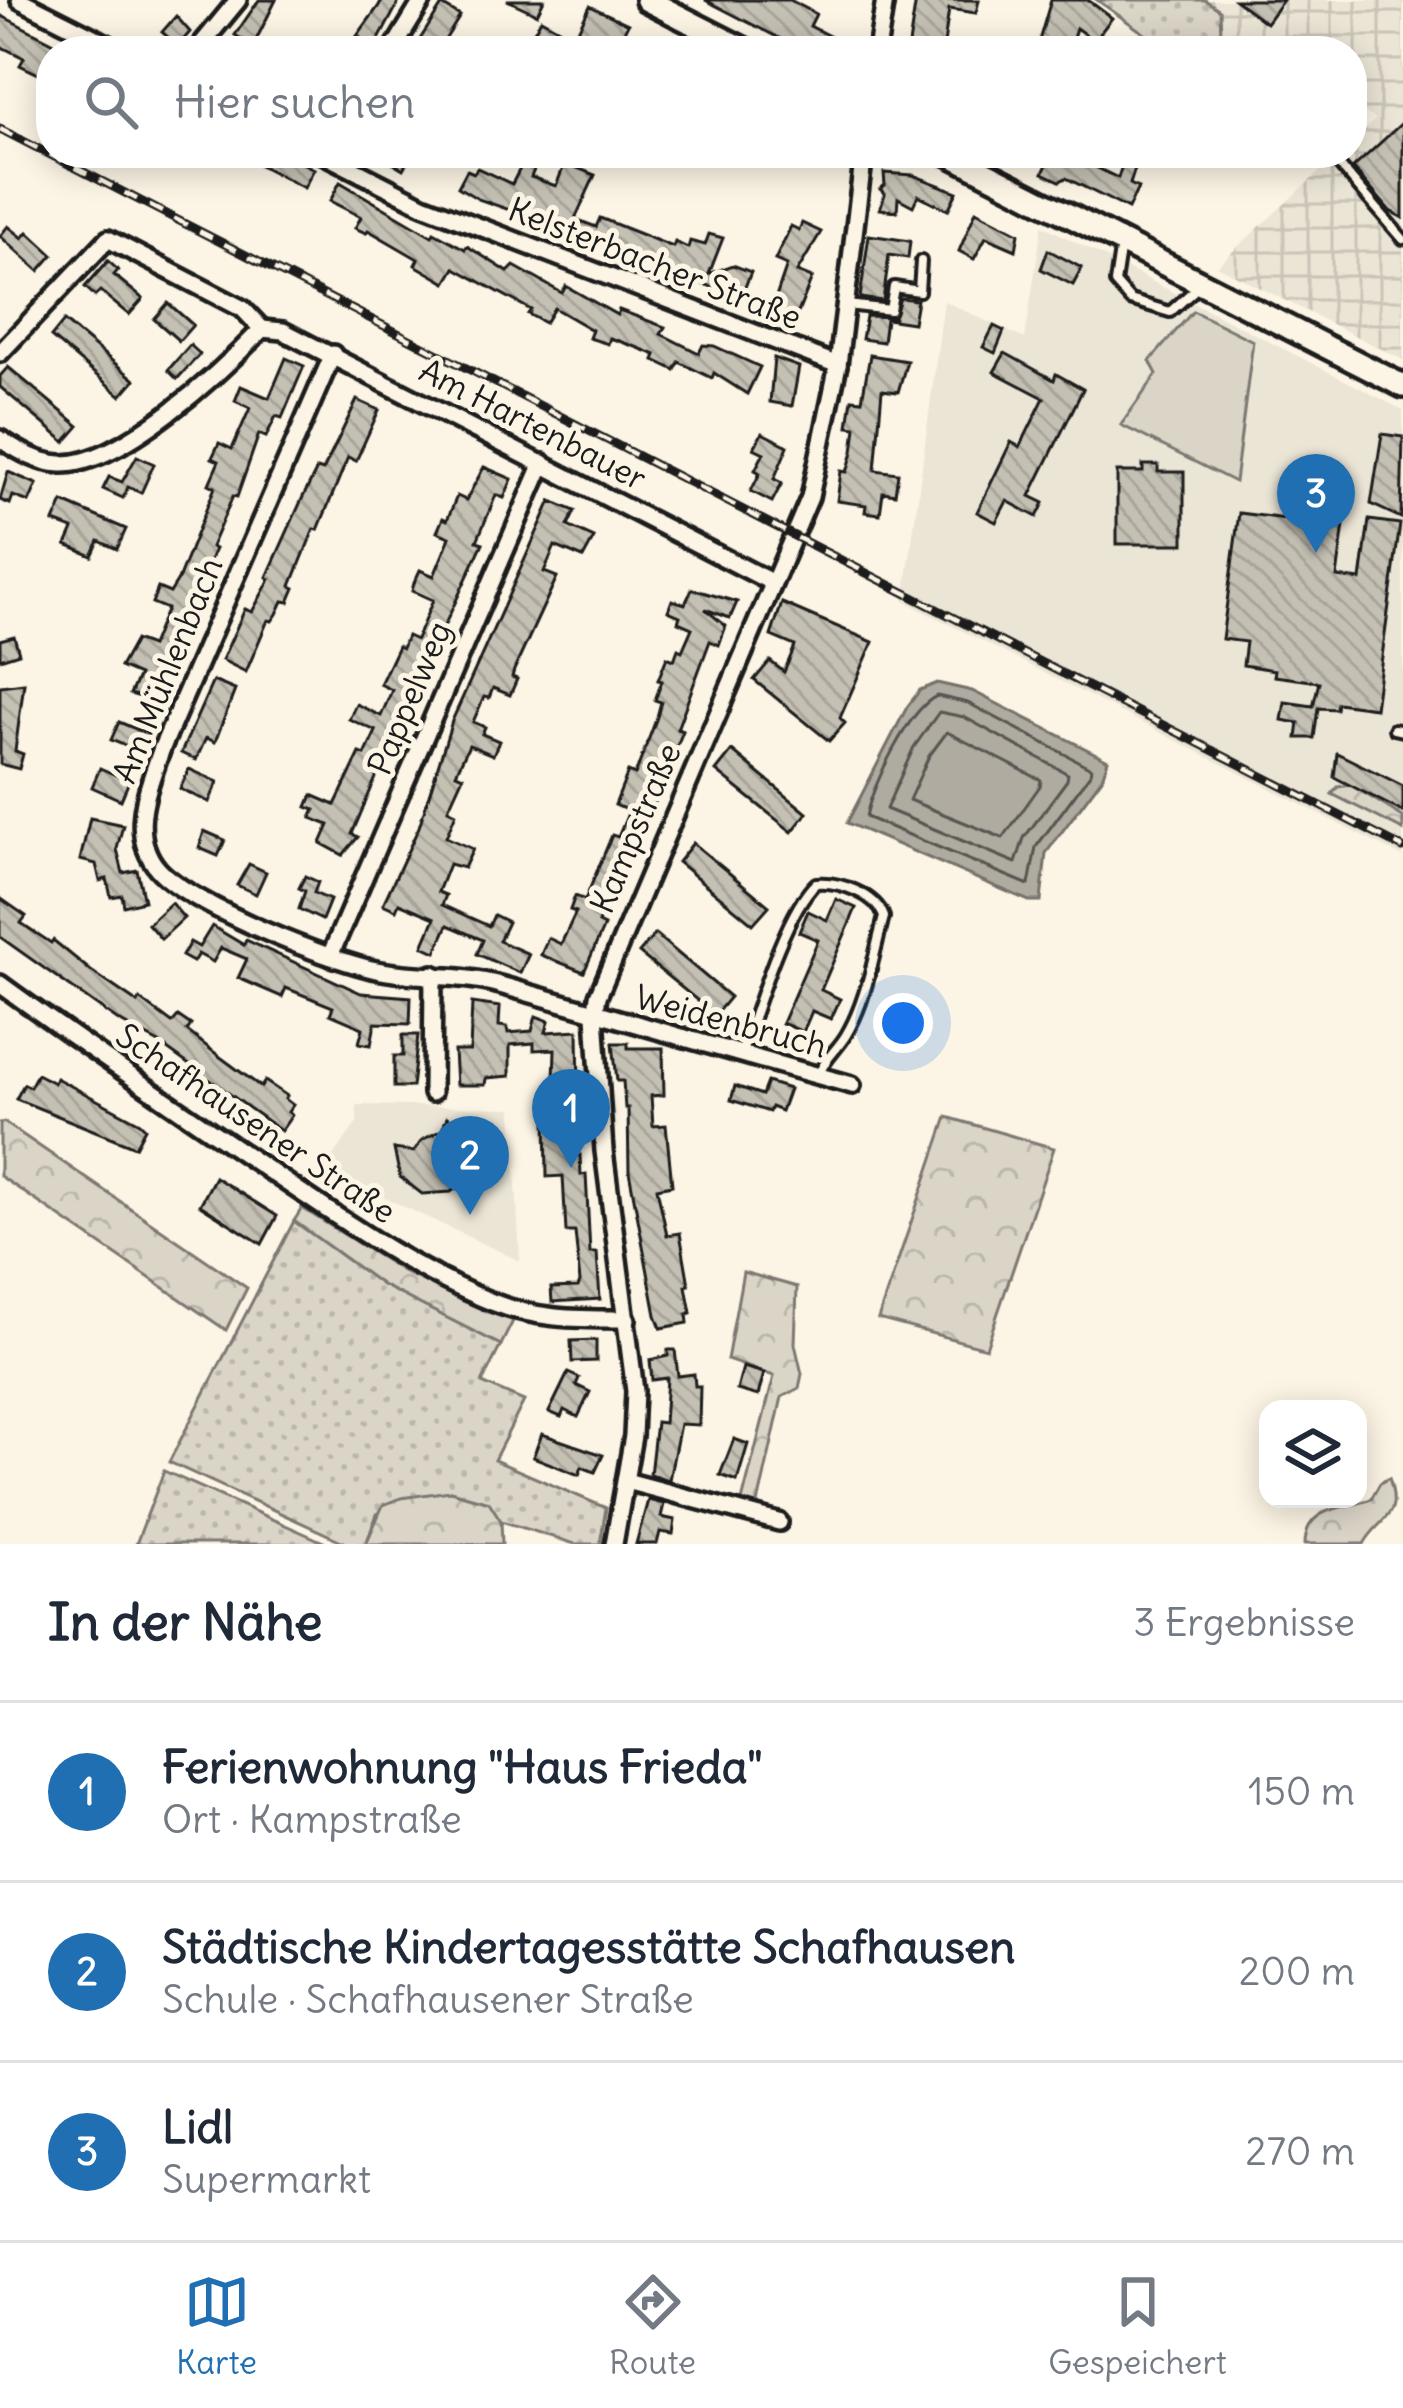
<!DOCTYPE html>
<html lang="de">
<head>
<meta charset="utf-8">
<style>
	body { margin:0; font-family:Delius,sans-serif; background:#f6f6f7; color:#1f2937 }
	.controls { position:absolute; right:36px; bottom:36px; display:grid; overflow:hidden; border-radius:24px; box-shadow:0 6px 30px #0003 }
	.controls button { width:108px; height:108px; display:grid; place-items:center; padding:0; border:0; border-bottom:3px solid #e0e1e3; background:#fff; color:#1f2937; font:60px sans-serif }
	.you { position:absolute; left:903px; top:1023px; width:42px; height:42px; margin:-30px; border:9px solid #fff; border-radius:50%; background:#1a73e8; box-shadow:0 0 0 18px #1a73e833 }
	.badge { display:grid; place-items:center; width:78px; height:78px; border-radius:50%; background:#1f6fb2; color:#fff; font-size:39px; font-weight:700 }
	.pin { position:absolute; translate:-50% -99px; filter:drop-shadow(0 3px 6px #0008) }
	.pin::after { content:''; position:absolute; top:63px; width:42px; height:36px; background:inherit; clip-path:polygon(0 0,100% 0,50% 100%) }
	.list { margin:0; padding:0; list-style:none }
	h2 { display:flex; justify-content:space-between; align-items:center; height:156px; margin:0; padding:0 48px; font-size:51px }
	h2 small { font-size:39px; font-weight:400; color:#747a83 }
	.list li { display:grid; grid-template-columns:78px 1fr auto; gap:36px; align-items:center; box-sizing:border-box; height:180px; padding:0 48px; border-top:3px solid #e0e1e3 }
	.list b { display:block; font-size:45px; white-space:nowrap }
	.list p { margin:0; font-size:39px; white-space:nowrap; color:#747a83 }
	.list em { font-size:39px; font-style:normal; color:#747a83 }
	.icon { flex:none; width:66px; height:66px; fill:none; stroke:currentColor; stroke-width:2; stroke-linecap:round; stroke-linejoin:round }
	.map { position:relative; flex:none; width:1403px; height:1544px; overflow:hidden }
	.search { position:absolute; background:#fff; box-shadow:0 6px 30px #0003; left:36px; right:36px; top:36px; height:132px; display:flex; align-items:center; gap:30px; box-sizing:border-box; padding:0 42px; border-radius:48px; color:#747a83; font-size:45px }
	.sheet { height:696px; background:#fff }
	nav { display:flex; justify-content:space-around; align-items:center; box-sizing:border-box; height:168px; border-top:3px solid #e0e1e3; background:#fff; font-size:33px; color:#747a83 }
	nav a { display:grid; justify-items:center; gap:6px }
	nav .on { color:#1f6fb2 }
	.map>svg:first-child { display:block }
	.built { fill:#ebe5d6 }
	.industrial { fill:url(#industrial-grid) }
	.grass { fill:url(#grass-dots); stroke:#7c7872; stroke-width:3 }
	.forest { fill:url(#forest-crowns); stroke:#7c7872; stroke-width:3 }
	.park { fill:#dbd5c8; stroke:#7c7872; stroke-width:3 }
	.water { fill:#b0aba1; stroke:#75726c; stroke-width:3 }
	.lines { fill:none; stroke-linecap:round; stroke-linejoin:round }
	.shore { stroke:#575551; stroke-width:3 }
	.building { fill:url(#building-back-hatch); stroke:#1c1c1c; stroke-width:3 }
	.lane-casing { stroke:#1c1c1c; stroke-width:16 }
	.street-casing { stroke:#1c1c1c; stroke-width:24 }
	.secondary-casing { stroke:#1c1c1c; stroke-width:30 }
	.lane { stroke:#fcf5e5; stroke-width:8 }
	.street { stroke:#fcf5e5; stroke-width:15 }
	.secondary { stroke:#fcf5e5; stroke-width:21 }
	.rail-casing { stroke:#1c1c1c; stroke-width:9 }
	.rail { stroke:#fcf5e5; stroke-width:4.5; stroke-dasharray:14; stroke-linecap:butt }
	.labels { text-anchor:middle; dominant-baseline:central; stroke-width:10; stroke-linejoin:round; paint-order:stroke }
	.street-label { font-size:33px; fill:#1c1c1c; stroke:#fcf5e5 }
</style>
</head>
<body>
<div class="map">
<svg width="1403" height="1544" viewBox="0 0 1403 1544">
	<defs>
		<pattern id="industrial-grid" width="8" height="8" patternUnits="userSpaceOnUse" patternTransform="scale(3)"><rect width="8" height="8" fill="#ebe5d6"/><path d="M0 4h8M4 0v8" fill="none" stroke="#c9c4b7"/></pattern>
		<pattern id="grass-dots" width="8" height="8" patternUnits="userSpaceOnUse" patternTransform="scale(3)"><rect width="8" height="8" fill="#dbd5c8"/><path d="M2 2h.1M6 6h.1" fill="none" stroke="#bbb6ab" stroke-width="1.8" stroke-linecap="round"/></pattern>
		<pattern id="forest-crowns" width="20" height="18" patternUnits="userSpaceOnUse" patternTransform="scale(3)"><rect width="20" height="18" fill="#dbd5c8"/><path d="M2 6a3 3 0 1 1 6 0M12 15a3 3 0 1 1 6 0" fill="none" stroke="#bbb6ab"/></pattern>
		<pattern id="building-back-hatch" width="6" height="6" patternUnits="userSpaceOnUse" patternTransform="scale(3)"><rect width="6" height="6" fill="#c4c0b3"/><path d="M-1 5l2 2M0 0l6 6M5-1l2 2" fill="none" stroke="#a8a499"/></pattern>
	</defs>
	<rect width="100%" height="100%" fill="#fcf5e5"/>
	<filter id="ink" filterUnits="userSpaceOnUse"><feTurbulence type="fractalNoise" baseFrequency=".00833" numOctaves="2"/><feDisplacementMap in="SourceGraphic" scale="24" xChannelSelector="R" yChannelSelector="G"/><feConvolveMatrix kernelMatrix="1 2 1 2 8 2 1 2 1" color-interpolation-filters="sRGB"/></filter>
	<g filter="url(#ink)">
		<g class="built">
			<polygon points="1042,225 1403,410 1403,817 1351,785 1332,794 1403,830 1403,857 904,601 944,301 1025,339"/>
			<polygon points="357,1105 512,1108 520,1261 324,1169 357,1123"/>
		</g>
		<polygon class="industrial" points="1205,0 1403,0 1403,360 1217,266 1340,153 1352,153 1352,142 1376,119 1352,106 1352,51 1248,51 1221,36 1220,10"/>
		<g class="grass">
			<polygon points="1097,0 1205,0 1220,10 1221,36 1212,51 1169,51"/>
			<polygon points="294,1221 382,1285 501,1345 482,1383 524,1401 494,1460 606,1508 600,1544 575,1544 501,1521 488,1502 450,1491 377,1514 366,1544 348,1544 169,1462"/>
			<polygon points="164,1471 328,1544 136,1544"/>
		</g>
		<g class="forest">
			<polygon points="1351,785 1403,817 1403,830 1332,794 1338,787"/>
			<polygon points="947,1117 1054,1148 986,1348 878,1319"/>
			<polygon points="4,1122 247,1288 226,1330 0,1176 0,1123"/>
			<polygon points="302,1208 407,1274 513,1321 501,1345 382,1285 294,1221"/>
			<polygon points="743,1272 797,1287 795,1344 802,1374 799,1388 782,1397 756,1513 740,1509 774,1376 727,1360"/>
			<path d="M 1389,1478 C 1403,1520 1380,1515 1364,1544 L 1305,1544 C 1306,1505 1343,1510 1371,1499 L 1380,1483 Z"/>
			<polygon points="450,1491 489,1502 501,1521 502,1544 366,1544 383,1505 401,1498"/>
		</g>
		<polygon class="park" points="1193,311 1253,341 1235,482 1121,425 1157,374 1150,361"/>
		<polygon class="water" points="937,683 972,691 1108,760 1102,778 1046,853 1041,901 1029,901 847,823 907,707 920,690"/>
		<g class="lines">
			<g class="shore">
				<path d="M 937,696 L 968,703 L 1091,768 L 1090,774 L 1036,847 L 1029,885 L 866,817 C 871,788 909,708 937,696 Z"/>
				<polygon points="939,712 964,717 1068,774 1067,780 1024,838 1016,863 886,809 914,747"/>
				<polygon points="947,732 1041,780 1040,786 1003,838 909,800 929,756"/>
			</g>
		</g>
		<g class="building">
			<polygon points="259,0 276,0 253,46 235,35"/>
			<polygon points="383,0 400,0 375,47 357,36"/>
			<polygon points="507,0 544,0 537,14"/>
			<polygon points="705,0 790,0 816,14 810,26 858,51 804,51"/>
			<polygon points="916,0 979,0 976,13 949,9 943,51 908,51"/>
			<polygon points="1051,0 1088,0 1112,18 1094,41 1076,28 1069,51 1036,51"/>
			<polygon points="1235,0 1283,0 1266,23"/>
			<polygon points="442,5 460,16 438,51 428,51 417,44"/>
			<polygon points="590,6 628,24 616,48 578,30"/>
			<polygon points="0,15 56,44 46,64 51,67 51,80 20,65 24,58 0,46"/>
			<polygon points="176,16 190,32 178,46 162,32"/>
			<polygon points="541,19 575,38 568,51 551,46 548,51 523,51"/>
			<polygon points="650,36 681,51 642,51"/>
			<polygon points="1403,122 1403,218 1390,211 1353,168"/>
			<polygon points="237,153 282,153 314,169 304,188"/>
			<polygon points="376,153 412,153 403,169"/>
			<polygon points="528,153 541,153 531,177 556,186 565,163 595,175 575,219 596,227 600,218 673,247 675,242 688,248 690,241 705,245 709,234 723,238 709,274 733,265 751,272 743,292 734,288 731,297 717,293 710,286 675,276 579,234 478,199 458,187 467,170 474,173 477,168 512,184"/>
			<polygon points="1063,153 1081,153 1079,159 1118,178 1126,153 1140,153 1130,184 1138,188 1128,209 1066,178 1060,181 1043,173 1050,158 1059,162"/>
			<polygon points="884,173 913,175 957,192 948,210 918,195 913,206 898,198 897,211 880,209 885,194 880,189 885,185"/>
			<polygon points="340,182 432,236 434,232 465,249 467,246 508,272 514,266 562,293 566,286 617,315 619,310 665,327 661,334 699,353 703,345 714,346 760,367 747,394 714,373 712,378 679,362 675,370 654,360 656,355 636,347 610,338 608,344 589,338 592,330 554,308 545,323 528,314 531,310 455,268 446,283 415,265 418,259 368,230 366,233 355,228 361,217 330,201"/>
			<polygon points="976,211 1019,233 1016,250 986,237 974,259 959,251"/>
			<polygon points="802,223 821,232 797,272 812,278 793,325 771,312 787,265 775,260 791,226 799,230"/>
			<polygon points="8,226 23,238 28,232 53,255 39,271 0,236"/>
			<polygon points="869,235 910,241 908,258 889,255 883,301 860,298"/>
			<polygon points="1048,250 1082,268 1073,285 1041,269"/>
			<polygon points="108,261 118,270 114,275 143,299 129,315 100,291 95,296 85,287"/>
			<polygon points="900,298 917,300 913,323 886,319 883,342 862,339 866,316 894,317"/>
			<polygon points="168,303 193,325 179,341 154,319"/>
			<polygon points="64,321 135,380 121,396 51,337"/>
			<polygon points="994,326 1004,331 995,353 983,347"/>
			<polygon points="190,345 200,354 177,379 168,370"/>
			<polygon points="1005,353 1054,380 1056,374 1083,389 1030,496 1044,503 1037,517 1007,501 996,522 977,512 1011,442 1020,447 1044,398 994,372"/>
			<polygon points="870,355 907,361 898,392 882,390 875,470 898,473 895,494 883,492 880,514 865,512 866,505 837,501 841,471 847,472 853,452 856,427 848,426 852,399 862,400"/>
			<polygon points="286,358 304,366 282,418 276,416 266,437 259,434 237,497 233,496 211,547 215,549 210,560 206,570 202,568 180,620 182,626 175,642 170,640 152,682 167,688 161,703 130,694 139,675 120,667 135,640 151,646 160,624 167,609 152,603 158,588 170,593 178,580 215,487 209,484 219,461 212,458 219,443 232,449 250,408 235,401 241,386 269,398"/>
			<polygon points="774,358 799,367 792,406 770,402"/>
			<polygon points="8,367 79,426 65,442 0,387 0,376"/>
			<polygon points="357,400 379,410 356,461 348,457 318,530 314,529 291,586 295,588 289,602 283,601 277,614 272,621 268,620 246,672 222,660 245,609 252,612 270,579 267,577 302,499 317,469 323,471"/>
			<polygon points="762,433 788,446 774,479 782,483 772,502 751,491 760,473 755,470 764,453 754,448"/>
			<polygon points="1382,434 1403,437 1401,518 1371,504"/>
			<polygon points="137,456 154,464 141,493 128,487 123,498 103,489 109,477 122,482"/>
			<polygon points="1305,459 1317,461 1314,488 1302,487"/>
			<polygon points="1143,465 1158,465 1158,472 1184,472 1184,544 1117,544 1117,472 1143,472"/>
			<polygon points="484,467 512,479 504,498 496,495 477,541 483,543 404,712 352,834 358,837 343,855 321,843 329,825 311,818 315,810 307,807 312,795 335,805 360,753 365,755 376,731 349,719 356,704 381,716 392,690 380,684 398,646 402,648 407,636 416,640 433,600 412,591 414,583 420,570 434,576 450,537 437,532 443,518 447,520 457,496 466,500"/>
			<polygon points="8,472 37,484 29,502 13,496 10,504 0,500"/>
			<polygon points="551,501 575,511 568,526 594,538 583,558 555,546 544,572 557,577 514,670 512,677 517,679 510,695 493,688 489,698 484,697 473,722 485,727 482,734 499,741 493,755 469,745 456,773 463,776 448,809 456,813 446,837 473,849 464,868 449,864 438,892 446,895 442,905 489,926 494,915 508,922 499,941 529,954 520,973 477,954 483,940 448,925 436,952 423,946 435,918 399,903 396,910 383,904 419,827 452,721"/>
			<polygon points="63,502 126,529 117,549 99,541 92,556 66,545 73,529 54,522"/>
			<polygon points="1239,513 1294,520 1295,514 1345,517 1337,577 1361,580 1369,520 1400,524 1375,708 1337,703 1336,709 1318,708 1314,738 1297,738 1299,723 1282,720 1285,702 1313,706 1319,682 1274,676 1275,670 1243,665 1246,642 1222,639"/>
			<polygon points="692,589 737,602 730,618 705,609 726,626 719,645 710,641 677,729 683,731 637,845 631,842 598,923 604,926 584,972 541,955 548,938 561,944 576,912 570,910 575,896 585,900 612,835 618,837 629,811 615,805 628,772 635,775 657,717 661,702 655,700 662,681 658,680 667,657 674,660 678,649 682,651 692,628 678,622 680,616 668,611 672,600 685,604"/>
			<polygon points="782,603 873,642 840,718 845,723 829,741 754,680 770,661 784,672 795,646 771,636"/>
			<polygon points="14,636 19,653 0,659 0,640"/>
			<polygon points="213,681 235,690 215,742 206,738 196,760 181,753"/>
			<polygon points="24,683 15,751 23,754 19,769 0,764 0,686"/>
			<polygon points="119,722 148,734 140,752 111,740"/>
			<polygon points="732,751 807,813 792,832 716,771"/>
			<polygon points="1337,753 1403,786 1403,812 1334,777"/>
			<polygon points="100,768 129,781 121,800 92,787"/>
			<polygon points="189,769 218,782 209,802 180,789"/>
			<polygon points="90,818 123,825 117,849 123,873 137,870 144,901 124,906 122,895 111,897 107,879 100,881 96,864 80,860"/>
			<polygon points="204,831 225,840 218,856 199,848"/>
			<polygon points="693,843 769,906 753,924 678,862"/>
			<polygon points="249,864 266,872 256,894 237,885"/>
			<polygon points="305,876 318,882 314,893 330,900 322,920 299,909 305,891 299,888"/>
			<polygon points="0,898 26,916 21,923 51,943 53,940 91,971 138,1003 140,999 172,1023 178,1016 191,1025 187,1031 219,1056 261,1087 265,1081 287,1096 285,1099 293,1105 288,1112 292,1115 281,1131 159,1043 117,1020 0,937"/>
			<polygon points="836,899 856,908 821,990 840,999 831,1019 812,1011 803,1032 782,1023 818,940 799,932 808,911 827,920"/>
			<polygon points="171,903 184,918 161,939 148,924"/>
			<polygon points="212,926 244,945 246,940 361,993 411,997 410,1024 375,1023 371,1045 359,1043 363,1028 330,1014 333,1007 286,988 282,997 238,978 247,959 221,948 213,962 198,954 193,962 182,956 190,942 199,947"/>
			<polygon points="655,934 730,997 715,1015 639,953"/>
			<polygon points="472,1003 500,1007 499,1026 507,1027 508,1033 532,1031 536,1016 549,1021 546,1032 578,1030 579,1097 576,1097 577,1112 573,1112 575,1156 580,1155 581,1175 586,1174 590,1253 597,1253 600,1299 552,1302 551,1288 578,1287 580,1282 575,1232 566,1232 563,1176 547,1177 546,1113 553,1113 555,1049 534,1050 534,1043 510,1045 510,1076 486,1078 485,1085 456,1085 454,1051 470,1051"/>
			<polygon points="403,1035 418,1035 412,1087 394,1087 394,1056 403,1056"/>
			<polygon points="613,1043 628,1043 628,1048 663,1048 664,1095 651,1096 653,1126 666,1125 672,1185 657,1188 667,1235 680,1233 689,1285 686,1286 691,1313 687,1314 688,1323 661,1328 656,1315 629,1171 628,1108 625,1108 623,1081 617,1081"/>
			<polygon points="37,1074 54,1083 56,1078 140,1123 145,1128 135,1147 16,1099 24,1084 30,1087"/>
			<polygon points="767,1082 789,1089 781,1111 771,1107 769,1112 731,1100 735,1086 762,1095"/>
			<polygon points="447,1117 470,1137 473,1163 465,1180 451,1192 422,1194 400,1177 394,1149 414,1152 422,1140 442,1130"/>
			<polygon points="215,1177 277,1216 262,1244 200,1205"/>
			<polygon points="596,1340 596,1361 572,1362 571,1341"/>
			<polygon points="668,1350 675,1350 678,1376 694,1374 695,1386 700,1386 699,1425 680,1424 669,1480 650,1475 656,1422 664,1423 667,1378 652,1380 650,1360 668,1356"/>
			<polygon points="743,1367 764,1373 758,1396 737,1390"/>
			<polygon points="568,1373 579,1378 576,1385 590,1392 578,1417 564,1410 561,1417 549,1412"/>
			<polygon points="542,1434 603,1455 595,1472 582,1467 579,1475 533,1457"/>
			<polygon points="734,1439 748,1444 737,1481 720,1475"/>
			<polygon points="648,1500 664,1504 661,1517 675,1520 673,1534 660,1532 657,1544 636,1544"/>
		</g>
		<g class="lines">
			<g class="lane-casing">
				<g id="lane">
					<polyline points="1341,167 1403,239"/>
					<polyline points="1121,244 1115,283 1130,300 1170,312 1201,284"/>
					<polyline points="847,305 890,310 894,287 919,291 921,261"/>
					<polyline points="1394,729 1403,731"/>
					<path d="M 741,1054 C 756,1011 785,912 816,883 C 839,881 876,894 884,917 C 873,956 867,1000 846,1035 C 837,1050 826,1057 819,1074"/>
				</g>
			</g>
			<g class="street-casing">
				<g id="street">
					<polyline points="20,0 121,51"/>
					<polyline points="196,51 238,0"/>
					<polyline points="392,51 423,0"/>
					<polyline points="877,51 885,0"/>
					<polyline points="321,153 423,205 838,365"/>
					<polyline points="0,353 108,239 243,309 262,329"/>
					<path d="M 333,354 L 162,748 C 149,786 127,833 158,869 C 190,905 333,963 382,971 C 421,978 461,974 500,985 C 617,1018 734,1053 852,1085"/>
					<path d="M 0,439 C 19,451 38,463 61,464 C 120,466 222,371 262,329 L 283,331 L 773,583"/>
					<polyline points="330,956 543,463"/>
					<path d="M 0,984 C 89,1049 180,1110 271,1172 C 341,1219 414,1271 492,1302 C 536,1320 581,1319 627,1319"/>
					<polyline points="432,1093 433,974"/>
					<polyline points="626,1481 779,1522"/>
					<polyline points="614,1544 633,1436 635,1391 604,1151 595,1015 598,996 810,497 838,365 864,153"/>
				</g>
			</g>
			<g class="secondary-casing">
				<g id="secondary">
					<polyline points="647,0 747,51"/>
					<polyline points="947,153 1403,386"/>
				</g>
			</g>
			<use href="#lane" class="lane"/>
			<use href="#street" class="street"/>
			<use href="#secondary" class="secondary"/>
			<g class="rail-casing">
				<polyline id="rail" points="0,129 1403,848"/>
			</g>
			<use href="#rail" class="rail"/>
		</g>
	</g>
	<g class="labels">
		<g class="street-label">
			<text transform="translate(655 263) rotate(21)">Kelsterbacher Straße</text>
			<text transform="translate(533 424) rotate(27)">Am Hartenbauer</text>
			<text transform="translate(167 670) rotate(-68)">Am Mühlenbach</text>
			<text transform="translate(409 698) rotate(-67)">Pappelweg</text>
			<text transform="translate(635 828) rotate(-67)">Kampstraße</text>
			<text transform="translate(731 1021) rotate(15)">Weidenbruch</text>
			<text transform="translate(256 1123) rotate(34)">Schafhausener Straße</text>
		</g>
	</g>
</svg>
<div class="controls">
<button><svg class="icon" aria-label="layers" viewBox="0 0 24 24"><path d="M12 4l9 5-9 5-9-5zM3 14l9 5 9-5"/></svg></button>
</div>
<div class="you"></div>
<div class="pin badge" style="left:571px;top:1168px">1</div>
<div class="pin badge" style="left:470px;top:1215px">2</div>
<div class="pin badge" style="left:1316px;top:553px">3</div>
<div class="search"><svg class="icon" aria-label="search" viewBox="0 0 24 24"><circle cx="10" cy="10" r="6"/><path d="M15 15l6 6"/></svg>Hier suchen</div>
</div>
<section class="sheet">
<h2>In der Nähe<small>3 Ergebnisse</small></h2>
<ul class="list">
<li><span class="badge">1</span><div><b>Ferienwohnung &quot;Haus Frieda&quot;</b><p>Ort · Kampstraße</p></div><em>150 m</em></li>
<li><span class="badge">2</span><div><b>Städtische Kindertagesstätte Schafhausen</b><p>Schule · Schafhausener Straße</p></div><em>200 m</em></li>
<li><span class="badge">3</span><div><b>Lidl</b><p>Supermarkt</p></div><em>270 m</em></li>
</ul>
</section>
<nav>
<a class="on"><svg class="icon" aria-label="map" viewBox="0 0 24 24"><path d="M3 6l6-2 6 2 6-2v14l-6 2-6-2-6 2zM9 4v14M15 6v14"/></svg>Karte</a>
<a><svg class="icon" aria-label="directions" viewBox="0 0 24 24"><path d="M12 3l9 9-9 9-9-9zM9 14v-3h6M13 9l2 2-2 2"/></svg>Route</a>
<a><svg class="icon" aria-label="saved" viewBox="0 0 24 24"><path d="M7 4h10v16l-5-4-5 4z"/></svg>Gespeichert</a>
</nav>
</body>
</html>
